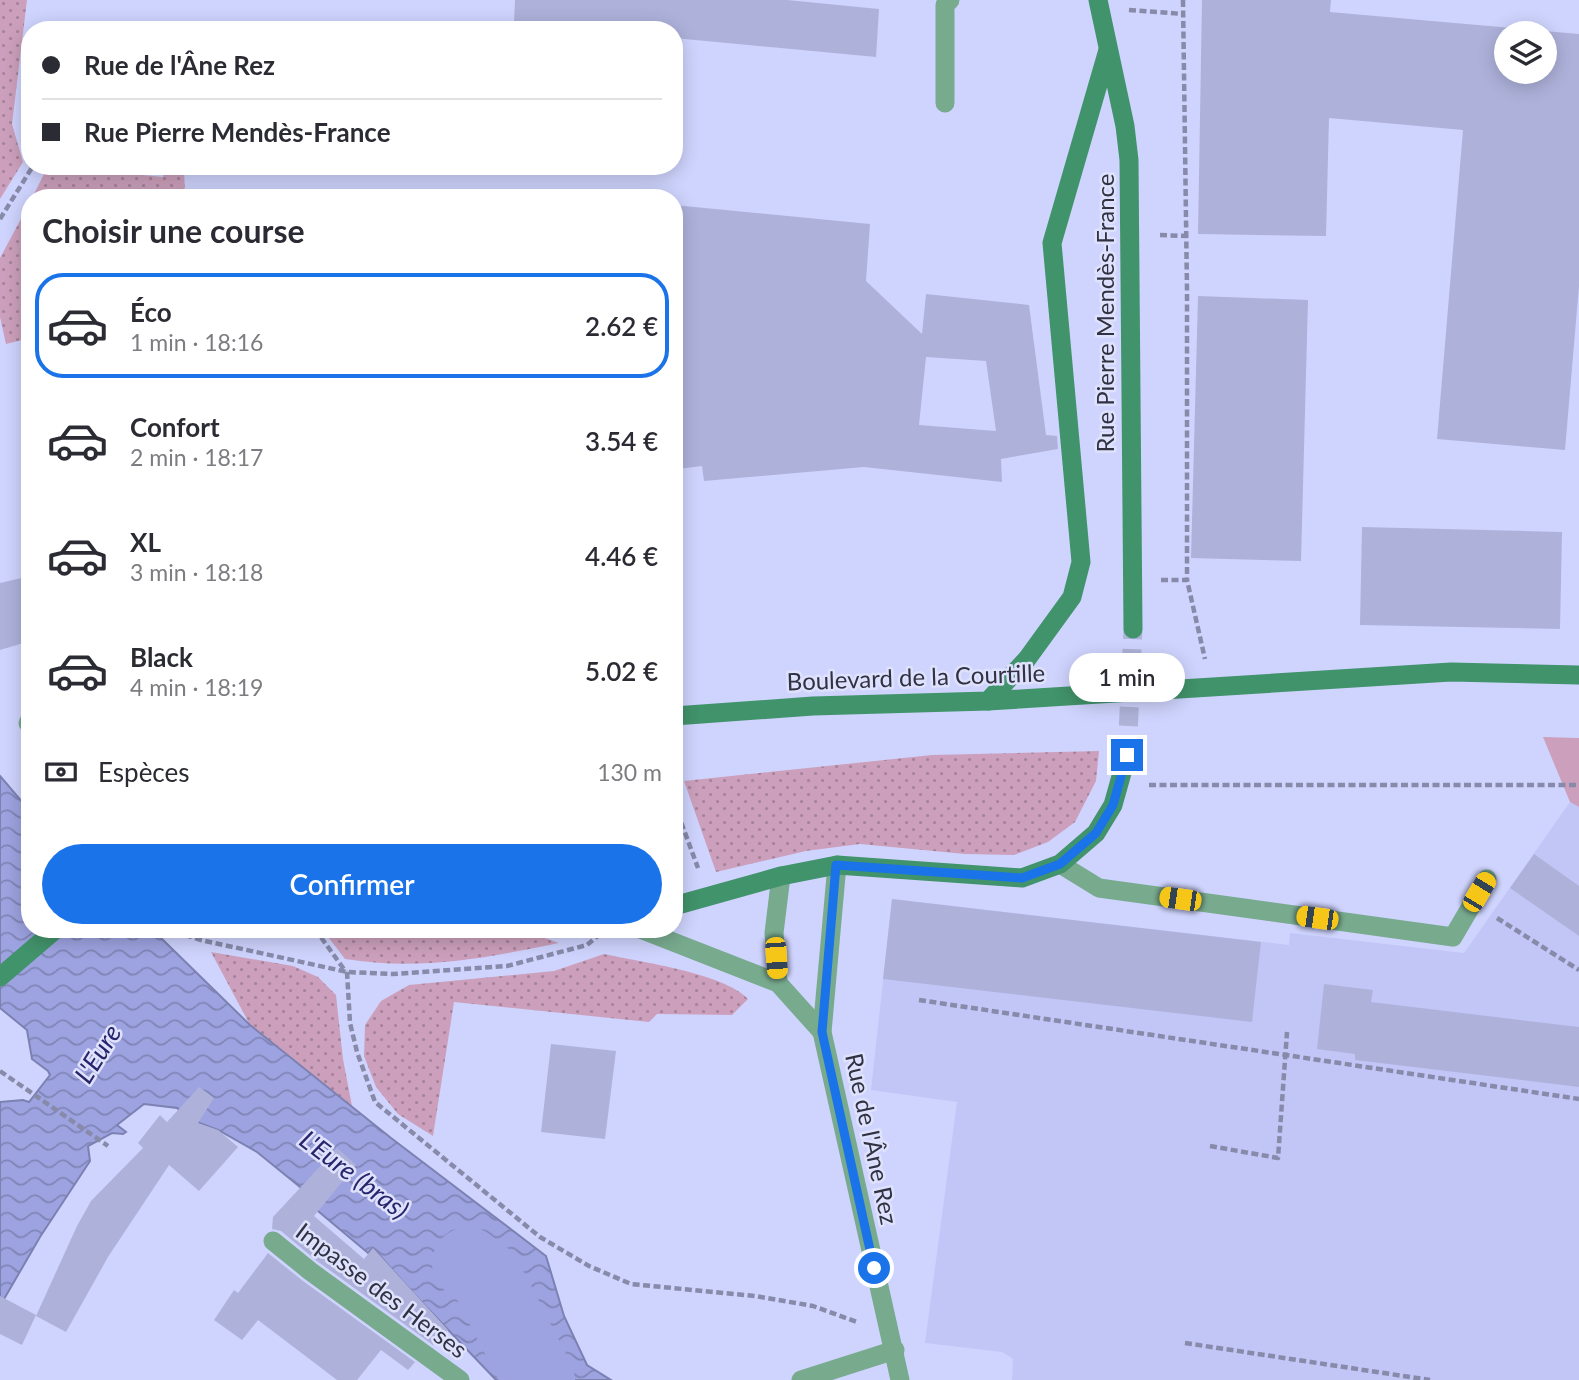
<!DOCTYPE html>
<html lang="fr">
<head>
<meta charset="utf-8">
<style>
	body { margin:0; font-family:Lato,sans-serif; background:#f2f2f3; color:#2b2b33; height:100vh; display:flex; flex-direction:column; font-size:26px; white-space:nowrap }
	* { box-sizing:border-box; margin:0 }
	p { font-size:23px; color:#7c7c81 }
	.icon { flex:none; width:38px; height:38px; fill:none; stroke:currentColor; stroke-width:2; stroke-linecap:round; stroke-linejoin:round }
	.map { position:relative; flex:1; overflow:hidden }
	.drawer { position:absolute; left:21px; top:189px; width:662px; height:749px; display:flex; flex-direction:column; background:#fff; border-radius:28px; box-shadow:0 4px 18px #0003 }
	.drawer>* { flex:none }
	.guide { position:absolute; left:21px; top:21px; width:662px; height:154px; border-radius:28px; box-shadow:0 4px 18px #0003; display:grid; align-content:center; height:154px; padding:0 21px; background:#fff }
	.tools { position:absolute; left:1494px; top:21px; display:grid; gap:14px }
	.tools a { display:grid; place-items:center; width:63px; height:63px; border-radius:50%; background:#fff; box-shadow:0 4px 18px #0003; font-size:35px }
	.end { position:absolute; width:32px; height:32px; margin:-16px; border:9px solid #1a73e8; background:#fff; box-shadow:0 0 0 4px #fff }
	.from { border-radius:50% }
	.bubble { position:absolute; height:49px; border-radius:24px; background:#fff; box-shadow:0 4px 18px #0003; font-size:23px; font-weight:600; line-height:49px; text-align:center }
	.car { position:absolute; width:21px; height:42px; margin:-21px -10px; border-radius:9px; box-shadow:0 0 5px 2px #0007; background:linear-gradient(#f5c518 24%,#345 0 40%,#f5c518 0 76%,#345 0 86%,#f5c518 0) }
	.guide b { display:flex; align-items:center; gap:24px; height:66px; font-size:26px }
	.guide b+b { border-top:2px solid #e1e1e2 }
	.guide i { width:18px; height:18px; background:#2b2b33 }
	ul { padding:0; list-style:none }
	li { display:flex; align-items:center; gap:21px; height:105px; margin:0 14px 10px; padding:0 7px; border:4px solid transparent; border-radius:28px }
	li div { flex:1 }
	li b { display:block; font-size:26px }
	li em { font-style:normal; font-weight:600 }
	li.active { border-color:#1a73e8 }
	li>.icon { width:63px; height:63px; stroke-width:1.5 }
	h2 { padding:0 21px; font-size:32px; line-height:84px }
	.pay { display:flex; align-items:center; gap:18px; height:77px; padding:0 21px; font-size:26px }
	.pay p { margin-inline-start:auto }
	.action { display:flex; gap:14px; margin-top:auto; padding:14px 21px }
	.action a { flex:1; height:80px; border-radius:42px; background:#1a73e8; color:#fff; font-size:28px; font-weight:600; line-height:80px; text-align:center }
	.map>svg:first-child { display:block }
	.built { fill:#c1c6f7 }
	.grass { fill:url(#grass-dots) }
	.green { fill:#cca0bc }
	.water { fill:url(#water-waves); stroke:#7c81b1; stroke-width:2 }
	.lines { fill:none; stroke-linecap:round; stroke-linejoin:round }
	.river { stroke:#9da3e0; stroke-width:72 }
	.building { fill:#aeb2db; fill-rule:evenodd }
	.secondary-tunnel { stroke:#afb3d8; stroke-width:19; stroke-dasharray:19 10; stroke-linecap:butt }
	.path { stroke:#878aa9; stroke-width:4.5; stroke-dasharray:7 3.5; stroke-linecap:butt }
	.service { stroke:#78aa8e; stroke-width:19 }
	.minor { stroke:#78aa8e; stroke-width:19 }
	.secondary { stroke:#41936b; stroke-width:19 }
	.route { stroke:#1a73e8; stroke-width:9 }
	.labels { text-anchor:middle; stroke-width:5; stroke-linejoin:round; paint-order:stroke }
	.street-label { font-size:24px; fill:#303142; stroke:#dfe2fc }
	.water-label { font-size:26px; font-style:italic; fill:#29256c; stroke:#dfe2fc }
</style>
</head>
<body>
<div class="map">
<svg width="1579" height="1380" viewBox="0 0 1579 1380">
	<defs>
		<pattern id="grass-dots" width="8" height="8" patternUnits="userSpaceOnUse" patternTransform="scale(1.75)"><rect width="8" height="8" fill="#cca0bc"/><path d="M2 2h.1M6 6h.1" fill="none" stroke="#a6839a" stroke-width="1.8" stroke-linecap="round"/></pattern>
		<pattern id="water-waves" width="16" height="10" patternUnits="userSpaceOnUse" patternTransform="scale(1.75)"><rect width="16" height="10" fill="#9da3e0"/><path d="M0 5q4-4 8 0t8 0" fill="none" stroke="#8085b7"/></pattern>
	</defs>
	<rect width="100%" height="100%" fill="#cfd4fe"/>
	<!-- built -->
	<path class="built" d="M 1570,802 L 1579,807 L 1579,1380 L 1012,1380 L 1013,1359 L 1002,1352 L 925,1343 L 957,1102 L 871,1090 L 892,899 L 1289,945 L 1290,933 L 1464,953 Z"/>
	<!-- grass -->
	<g class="grass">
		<path d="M 0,0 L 27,0 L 12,124 L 23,162 L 0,199 Z"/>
		<path d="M 48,166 L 163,177 L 164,166 L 184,166 L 185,198 L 32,198 Z"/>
		<path d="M 30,202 L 30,338 L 6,344 L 0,317 L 0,258 Z"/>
		<path d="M 1099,751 L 1096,781 L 1075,822 L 1048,842 L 1014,855 L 965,854 L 860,844 L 806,851 L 716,872 L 684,781 L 932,755 Z"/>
		<path d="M 322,929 L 519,929 L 559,943 C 486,958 419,971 345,959 Z"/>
		<path d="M 211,952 L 293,966 L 318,977 L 336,995 L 343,1059 L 352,1106 L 250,1025 Z"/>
		<path d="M 604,954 C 640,962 724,973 748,999 L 732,1015 L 657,1014 L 649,1022 L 454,1002 L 433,1136 L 398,1114 L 376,1087 L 364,1056 L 365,1025 L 381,1001 L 409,985 L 554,971 Z"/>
	</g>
	<!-- green -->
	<path class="green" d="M 1543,737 L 1579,738 L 1579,807 L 1570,802 Z"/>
	<!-- water -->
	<path class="water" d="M 0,776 L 30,811 L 30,929 L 155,929 L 160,937 L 250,1025 L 391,1138 L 546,1256 L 564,1316 L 587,1365 L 611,1380 L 555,1380 L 565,1374 L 564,1371 L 542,1368 L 536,1358 L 515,1340 L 512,1342 L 520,1380 L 496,1380 L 413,1293 L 373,1248 L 368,1253 L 318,1211 L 300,1187 L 257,1152 L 218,1130 L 189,1119 L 177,1108 L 144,1104 L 117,1125 L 126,1132 L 123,1134 L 112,1133 L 88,1146 L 90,1161 L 40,1237 L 0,1306 L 0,1102 L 23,1100 L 29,1102 L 50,1075 L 48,1071 L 32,1059 L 27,1030 L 0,1008 Z"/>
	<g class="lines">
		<!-- river -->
		<path class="river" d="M 468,1263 L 486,1277 L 539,1380"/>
	</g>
	<!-- building -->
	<g class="building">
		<path d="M 515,0 L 787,0 L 879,9 L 876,57 L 674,38 L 674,30 L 589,30 L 514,23 Z"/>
		<path d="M 1202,0 L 1331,0 L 1330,12 L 1579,34 L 1579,286 L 1565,450 L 1437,439 L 1463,130 L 1329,118 L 1326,236 L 1198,234 ZM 1507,33 L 1545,33 L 1545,72 L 1507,72 Z"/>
		<path d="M 674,205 L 870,224 L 866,281 L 922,334 L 926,294 L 1029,305 L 1046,435 L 1057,436 L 1058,449 L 1001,459 L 1002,482 L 864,467 L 704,481 L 702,466 L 678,469 L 674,432 ZM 926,357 L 986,361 L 996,431 L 919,425 Z"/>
		<path d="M 1198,296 L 1308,300 L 1301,561 L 1191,558 Z"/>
		<path d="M 1362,527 L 1562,532 L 1560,629 L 1360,625 Z"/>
		<path d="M 30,576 L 30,641 L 0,650 L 0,583 Z"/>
		<path d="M 1534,854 L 1579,886 L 1579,936 L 1510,888 Z"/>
		<path d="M 892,899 L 1261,942 L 1252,1022 L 883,979 Z"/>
		<path d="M 1324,984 L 1373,990 L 1371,1002 L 1579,1027 L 1579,1087 L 1355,1060 L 1355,1054 L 1317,1049 Z"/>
		<path d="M 551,1044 L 616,1051 L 605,1139 L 541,1132 Z"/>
		<path d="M 199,1087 L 214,1098 L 198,1123 L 218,1130 L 238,1147 L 199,1191 L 169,1165 L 108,1257 L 66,1332 L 36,1316 L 77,1226 L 91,1201 L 143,1148 L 138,1143 L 160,1115 L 167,1122 Z"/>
		<path d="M 337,1148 L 356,1165 L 314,1216 L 364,1259 L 373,1248 L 448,1330 L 433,1345 L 317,1261 L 281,1231 L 272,1229 L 273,1217 Z"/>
		<path d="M 268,1253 L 303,1281 L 415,1362 L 408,1370 L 381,1350 L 357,1380 L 337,1380 L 258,1320 L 242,1340 L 214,1320 L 234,1290 L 238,1293 Z"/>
		<path d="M 0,1296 L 36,1315 L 22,1345 L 0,1334 Z"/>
	</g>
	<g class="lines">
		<!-- secondary-tunnel -->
		<path class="secondary-tunnel" d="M 1127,755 L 1133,629"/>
		<!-- path -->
		<g class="path">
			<path d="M 1183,0 L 1187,291 L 1187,580"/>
			<path d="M 1129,10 L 1183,14"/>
			<path d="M 0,219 L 33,166"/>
			<path d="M 1160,235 L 1187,236"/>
			<path d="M 1161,580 L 1187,580 L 1205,659"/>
			<path d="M 1149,785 L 1579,785"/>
			<path d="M 674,803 L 698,868"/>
			<path d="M 1497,918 L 1579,970"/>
			<path d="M 165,929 L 201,940 L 347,972 L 393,974 L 507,966 L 587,945 L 606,929"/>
			<path d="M 315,929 L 346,972"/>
			<path d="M 347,972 L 350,1023 L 357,1052 L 375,1102 L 540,1237 L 589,1266 L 631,1284 L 755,1296 L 813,1306 L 857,1322"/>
			<path d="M 919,1000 L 1579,1099"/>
			<path d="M 0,1071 L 108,1146"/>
			<path d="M 1210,1146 L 1278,1158 L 1287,1032"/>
			<path d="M 1185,1343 L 1430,1380"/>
		</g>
		<!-- service -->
		<path class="service" d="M 1060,864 L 1099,888 L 1453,937 L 1487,879"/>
		<!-- minor -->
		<g class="minor">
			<path d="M 945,103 L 945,5 L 950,0"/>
			<path d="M 28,723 L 30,723"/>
			<path d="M 837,865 L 822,1032 L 900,1380"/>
			<path d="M 640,929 L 778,983 L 822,1032"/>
			<path d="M 778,983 L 774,933 L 781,876"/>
			<path d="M 273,1241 L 310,1271 L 460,1380"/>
			<path d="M 801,1380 L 895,1350"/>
		</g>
		<!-- secondary -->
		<g class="secondary">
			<path d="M 1098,0 L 1125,126 L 1129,160 L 1133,629"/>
			<path d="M 988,701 L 1027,659 L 1072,597 L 1081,562 L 1052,243 L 1108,50"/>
			<path d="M 674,716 L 813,706 L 988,701 L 1451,672 L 1579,675"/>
			<path d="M 674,906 L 781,876 L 837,865 L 1022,878 L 1060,864 L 1096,833 L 1113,805 L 1127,755"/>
			<path d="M 0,977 L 56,929"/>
		</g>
	</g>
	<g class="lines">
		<!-- route -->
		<path class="route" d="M 874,1268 L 822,1032 L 836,865 L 1022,878 L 1060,864 L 1096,833 L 1113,805 L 1127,755"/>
	</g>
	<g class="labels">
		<!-- street labels -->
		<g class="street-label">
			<text transform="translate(1106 313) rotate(-90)" y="8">Rue Pierre Mendès-France</text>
			<text transform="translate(916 678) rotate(-2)" y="8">Boulevard de la Courtille</text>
			<text transform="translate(871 1139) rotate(78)" y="8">Rue de l'Âne Rez</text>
			<text transform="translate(381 1291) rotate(37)" y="8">Impasse des Herses</text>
		</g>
		<!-- water labels -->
		<g class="water-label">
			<text transform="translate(98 1054) rotate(-58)" y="9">L'Eure</text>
			<text transform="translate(354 1175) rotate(37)" y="9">L'Eure (bras)</text>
		</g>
	</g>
</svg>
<div class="tools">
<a><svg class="icon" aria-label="layers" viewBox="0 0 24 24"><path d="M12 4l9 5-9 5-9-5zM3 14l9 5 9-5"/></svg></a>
</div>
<i class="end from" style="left:874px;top:1268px"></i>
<i class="end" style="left:1127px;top:755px"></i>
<div class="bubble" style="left:1069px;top:653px;width:116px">1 min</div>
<i class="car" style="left:1479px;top:892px;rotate:31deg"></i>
<i class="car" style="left:1180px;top:899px;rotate:278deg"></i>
<i class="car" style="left:1317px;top:918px;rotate:278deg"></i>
<i class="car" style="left:776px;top:958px;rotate:176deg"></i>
<div class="guide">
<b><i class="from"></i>Rue de l'Âne Rez</b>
<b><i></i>Rue Pierre Mendès-France</b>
</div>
<section class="drawer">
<h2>Choisir une course</h2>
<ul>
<li class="active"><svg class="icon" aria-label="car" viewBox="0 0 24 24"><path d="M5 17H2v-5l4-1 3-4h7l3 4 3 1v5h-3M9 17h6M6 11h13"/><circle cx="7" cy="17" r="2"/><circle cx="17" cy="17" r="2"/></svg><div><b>Éco</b><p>1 min · 18:16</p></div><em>2.62 €</em></li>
<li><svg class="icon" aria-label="car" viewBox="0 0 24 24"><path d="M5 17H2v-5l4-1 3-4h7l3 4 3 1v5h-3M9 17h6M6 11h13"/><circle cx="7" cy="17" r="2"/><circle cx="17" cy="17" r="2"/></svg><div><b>Confort</b><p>2 min · 18:17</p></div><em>3.54 €</em></li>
<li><svg class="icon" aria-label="car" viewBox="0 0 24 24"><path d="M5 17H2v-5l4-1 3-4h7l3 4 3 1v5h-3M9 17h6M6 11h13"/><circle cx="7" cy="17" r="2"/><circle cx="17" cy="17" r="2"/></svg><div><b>XL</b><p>3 min · 18:18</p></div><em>4.46 €</em></li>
<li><svg class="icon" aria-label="car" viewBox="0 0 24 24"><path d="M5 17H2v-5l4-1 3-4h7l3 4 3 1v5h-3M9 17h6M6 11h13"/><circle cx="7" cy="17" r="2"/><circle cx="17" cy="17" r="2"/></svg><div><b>Black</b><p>4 min · 18:19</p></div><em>5.02 €</em></li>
</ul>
<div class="pay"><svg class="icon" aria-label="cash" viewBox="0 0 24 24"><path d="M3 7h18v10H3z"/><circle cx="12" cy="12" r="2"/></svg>Espèces<p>130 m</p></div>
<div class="action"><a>Confirmer</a></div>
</section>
</div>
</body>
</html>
